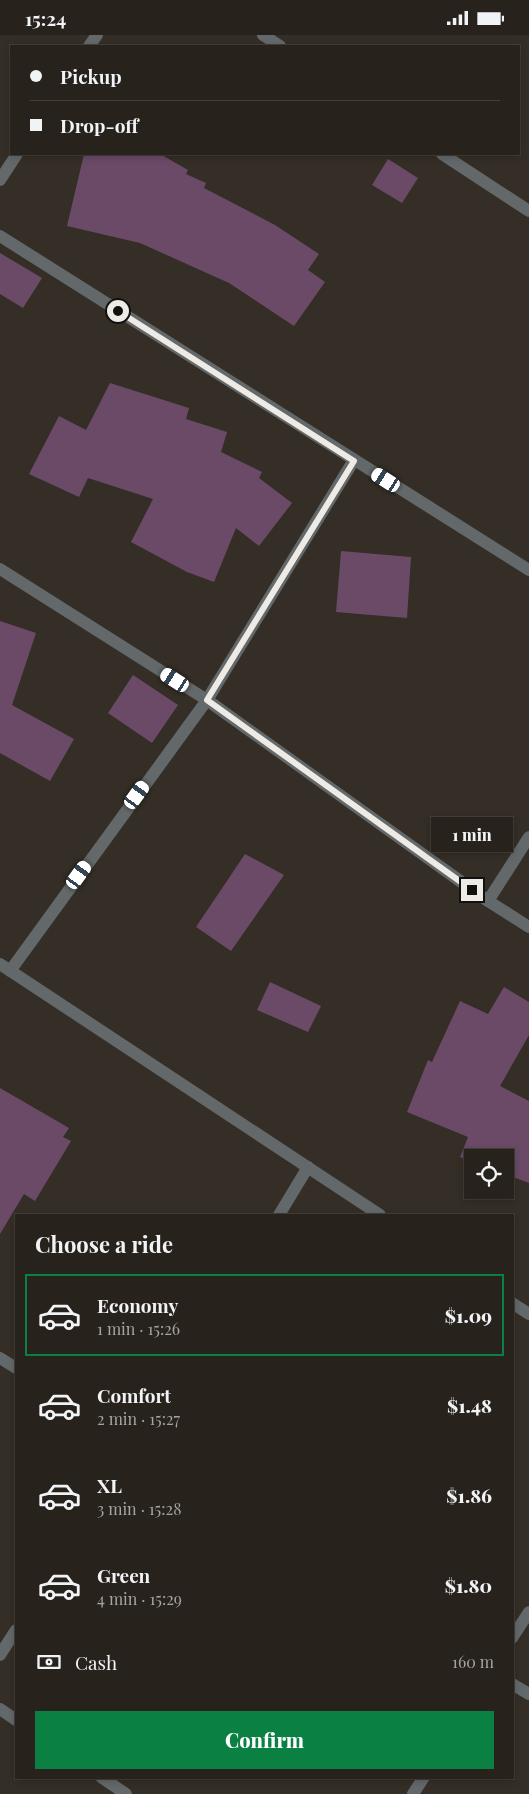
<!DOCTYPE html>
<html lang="en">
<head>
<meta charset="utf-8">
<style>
	body { margin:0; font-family:"Playfair Display",serif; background:#2f2a25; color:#f1f3f6; height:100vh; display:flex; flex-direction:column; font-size:19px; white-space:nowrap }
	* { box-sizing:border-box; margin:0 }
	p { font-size:16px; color:#a4a4a3 }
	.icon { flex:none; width:28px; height:28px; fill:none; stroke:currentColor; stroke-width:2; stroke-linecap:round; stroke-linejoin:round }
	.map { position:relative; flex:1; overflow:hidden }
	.side { position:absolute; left:15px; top:1179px; width:499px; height:565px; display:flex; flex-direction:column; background:#27221c; border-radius:0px; box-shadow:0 2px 8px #0003,0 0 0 1px #433f3b }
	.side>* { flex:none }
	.guide { position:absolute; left:10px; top:10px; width:510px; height:110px; border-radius:0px; box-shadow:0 2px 8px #0003,0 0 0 1px #433f3b; display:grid; align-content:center; height:110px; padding:0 20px; background:#27221c }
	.fabs { position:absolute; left:464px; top:1114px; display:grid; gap:10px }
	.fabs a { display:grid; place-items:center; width:50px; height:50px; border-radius:0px; background:#27221c; box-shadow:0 2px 8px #0003,0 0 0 1px #433f3b; font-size:25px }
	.end { position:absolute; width:22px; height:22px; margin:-11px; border:6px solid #eeeae5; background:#111; box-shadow:0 0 0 2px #111 }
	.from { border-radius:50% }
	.bubble { position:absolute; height:35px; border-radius:0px; background:#27221c; box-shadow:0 2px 8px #0003,0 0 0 1px #433f3b; font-size:16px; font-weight:800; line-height:35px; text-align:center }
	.car { position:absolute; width:15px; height:30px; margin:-15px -8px; border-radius:6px; box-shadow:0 0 4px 1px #0007; background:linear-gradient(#fff 24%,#345 0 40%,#fff 0 76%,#345 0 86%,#fff 0) }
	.guide b { display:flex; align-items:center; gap:18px; height:48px; font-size:19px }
	.guide b+b { border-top:1px solid #433f3b }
	.guide i { width:12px; height:12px; background:#f1f3f6 }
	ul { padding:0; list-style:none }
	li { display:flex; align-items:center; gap:15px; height:82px; margin:0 10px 8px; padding:0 10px; border:2px solid transparent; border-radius:0px }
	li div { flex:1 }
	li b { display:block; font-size:19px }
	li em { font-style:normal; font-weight:800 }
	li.selected { border-color:#0b8043 }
	li>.icon { width:45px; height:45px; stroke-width:1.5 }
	h2 { padding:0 20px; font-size:22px; line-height:60px }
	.pay { display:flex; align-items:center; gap:12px; height:55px; padding:0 20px; font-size:19px }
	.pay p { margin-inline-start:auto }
	.cta { display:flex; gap:10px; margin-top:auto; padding:10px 20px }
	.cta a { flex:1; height:58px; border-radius:0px; background:#0b8043; color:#fff; font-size:20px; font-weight:800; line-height:58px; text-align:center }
	.status { display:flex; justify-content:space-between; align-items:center; height:35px; padding:0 25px; background:#27221c; direction:ltr }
	.status svg { height:14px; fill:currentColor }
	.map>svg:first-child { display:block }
	.building { fill:#6a4a67 }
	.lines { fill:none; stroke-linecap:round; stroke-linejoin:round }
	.minor { stroke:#63686a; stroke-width:12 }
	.route { stroke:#eeeae5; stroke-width:6 }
</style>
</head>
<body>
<div class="status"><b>15:24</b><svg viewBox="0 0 49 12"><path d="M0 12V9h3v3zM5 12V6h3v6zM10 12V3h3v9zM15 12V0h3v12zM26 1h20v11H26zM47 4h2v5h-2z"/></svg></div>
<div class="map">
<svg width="529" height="1759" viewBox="0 0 529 1759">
	<rect width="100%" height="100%" fill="#342e26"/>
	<!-- building -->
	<g class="building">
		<path d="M 84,119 L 160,119 L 188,135 L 186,139 L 206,148 L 204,153 L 275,190 L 319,219 L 308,235 L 325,247 L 294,291 L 229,248 L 140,208 L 67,191 Z"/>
		<path d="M 388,124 L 418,143 L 402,168 L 372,150 Z"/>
		<path d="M 0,218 L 42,243 L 23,273 L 0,259 Z"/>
		<path d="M 110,348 L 189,373 L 186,384 L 227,397 L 221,417 L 262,437 L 259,443 L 292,468 L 259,511 L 236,493 L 214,547 L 187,537 L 131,507 L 153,464 L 88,443 L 79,462 L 29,439 L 59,381 L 86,395 Z"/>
		<path d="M 341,516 L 411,522 L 407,583 L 336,577 Z"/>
		<path d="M 0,586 L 36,598 L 12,670 L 74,704 L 50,746 L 0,718 Z"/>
		<path d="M 133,640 L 178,670 L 152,708 L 108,678 Z"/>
		<path d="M 245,819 L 284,840 L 231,916 L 196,892 Z"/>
		<path d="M 270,947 L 321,971 L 308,997 L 257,975 Z"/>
		<path d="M 504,952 L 529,967 L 529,1000 L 500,1051 L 529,1066 L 529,1148 L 505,1139 L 505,1122 L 472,1122 L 472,1127 L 460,1122 L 468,1102 L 407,1077 L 428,1025 L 432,1027 L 460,966 L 488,979 Z"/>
		<path d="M 0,1053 L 69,1093 L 63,1102 L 71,1106 L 35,1166 L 24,1159 L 0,1199 Z"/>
	</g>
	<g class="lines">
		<!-- minor -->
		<g class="minor">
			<path d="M 263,0 L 280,11"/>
			<path d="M 89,11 L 97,0"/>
			<path d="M 442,119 L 529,176"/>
			<path d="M 0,145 L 17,119"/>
			<path d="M 0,201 L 529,535"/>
			<path d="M 0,534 L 207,665 L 488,866 L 529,892"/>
			<path d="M 488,866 L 529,802"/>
			<path d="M 0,929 L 380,1180"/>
			<path d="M 10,936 L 207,665 L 354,425"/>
			<path d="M 279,1180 L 308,1132"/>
			<path d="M 512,1268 L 529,1279"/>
			<path d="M 0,1323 L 16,1333"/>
			<path d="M 512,1603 L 529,1577"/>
			<path d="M 0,1620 L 16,1595"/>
			<path d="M 512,1649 L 529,1659"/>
			<path d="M 0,1674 L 16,1685"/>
			<path d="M 101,1742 L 126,1759"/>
			<path d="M 413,1759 L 424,1742"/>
		</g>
	</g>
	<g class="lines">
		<!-- route -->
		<path class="route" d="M 118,276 L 354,426 L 207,665 L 472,855"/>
	</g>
</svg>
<div class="fabs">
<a><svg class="icon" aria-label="locate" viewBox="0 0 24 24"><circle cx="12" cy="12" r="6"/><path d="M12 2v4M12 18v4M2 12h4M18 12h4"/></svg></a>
</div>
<i class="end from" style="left:118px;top:276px"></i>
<i class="end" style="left:472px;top:855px"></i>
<div class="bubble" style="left:431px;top:782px;width:82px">1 min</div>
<i class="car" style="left:386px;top:445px;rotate:302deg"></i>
<i class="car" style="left:175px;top:645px;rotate:302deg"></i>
<i class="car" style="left:137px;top:760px;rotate:36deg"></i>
<i class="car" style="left:79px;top:840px;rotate:36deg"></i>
<div class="guide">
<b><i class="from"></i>Pickup</b>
<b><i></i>Drop-off</b>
</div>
<section class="side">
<h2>Choose a ride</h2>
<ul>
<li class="selected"><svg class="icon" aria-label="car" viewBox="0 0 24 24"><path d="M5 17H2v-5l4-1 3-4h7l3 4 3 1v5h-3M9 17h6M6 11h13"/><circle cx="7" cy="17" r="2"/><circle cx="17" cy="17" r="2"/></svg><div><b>Economy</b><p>1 min · 15:26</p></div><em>$1.09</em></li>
<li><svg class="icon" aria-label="car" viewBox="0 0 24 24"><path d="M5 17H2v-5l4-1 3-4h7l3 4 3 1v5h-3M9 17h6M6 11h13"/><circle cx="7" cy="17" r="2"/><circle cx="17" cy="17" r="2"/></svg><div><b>Comfort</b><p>2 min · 15:27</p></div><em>$1.48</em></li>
<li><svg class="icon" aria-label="car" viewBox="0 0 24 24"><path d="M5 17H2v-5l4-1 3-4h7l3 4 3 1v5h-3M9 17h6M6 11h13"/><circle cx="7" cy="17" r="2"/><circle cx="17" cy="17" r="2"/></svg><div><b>XL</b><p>3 min · 15:28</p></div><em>$1.86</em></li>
<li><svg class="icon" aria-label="car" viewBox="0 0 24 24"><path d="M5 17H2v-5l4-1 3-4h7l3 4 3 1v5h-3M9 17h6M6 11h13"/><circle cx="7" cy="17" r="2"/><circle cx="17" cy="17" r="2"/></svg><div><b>Green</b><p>4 min · 15:29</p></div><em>$1.80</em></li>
</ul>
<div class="pay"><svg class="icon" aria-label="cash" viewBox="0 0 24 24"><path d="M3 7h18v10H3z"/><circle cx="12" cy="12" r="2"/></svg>Cash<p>160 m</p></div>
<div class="cta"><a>Confirm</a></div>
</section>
</div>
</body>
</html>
